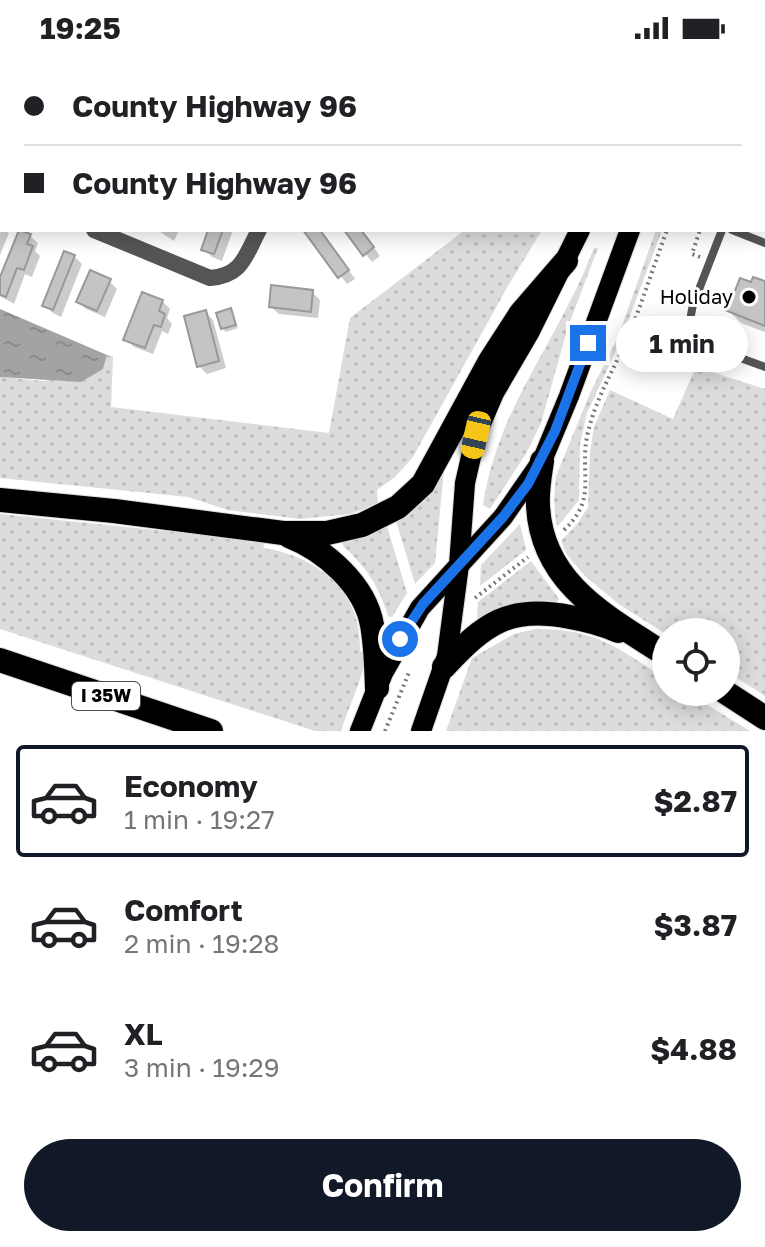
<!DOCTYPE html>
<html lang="en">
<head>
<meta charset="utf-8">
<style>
	body { margin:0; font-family:"Golos Text",sans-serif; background:#f6f6f6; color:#202124; height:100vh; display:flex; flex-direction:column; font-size:30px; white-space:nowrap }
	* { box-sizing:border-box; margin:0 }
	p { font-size:26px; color:#757577 }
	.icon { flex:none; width:44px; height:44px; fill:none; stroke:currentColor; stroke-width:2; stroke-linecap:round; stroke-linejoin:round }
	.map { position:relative; height:675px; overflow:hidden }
	.sheet { display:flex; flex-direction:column; background:#fff; flex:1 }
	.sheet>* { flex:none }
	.hud { position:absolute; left:0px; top:0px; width:766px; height:176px; box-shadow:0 4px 20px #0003; display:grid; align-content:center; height:176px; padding:0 24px; background:#fff }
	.fabs { position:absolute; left:652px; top:562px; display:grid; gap:16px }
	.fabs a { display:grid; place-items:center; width:88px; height:88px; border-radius:50%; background:#fff; box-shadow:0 4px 20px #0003; font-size:40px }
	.end { position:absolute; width:36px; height:36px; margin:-18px; border:10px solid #1a73e8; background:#fff; box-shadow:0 0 0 4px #fff }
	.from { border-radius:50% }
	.bubble { position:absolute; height:56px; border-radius:28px; background:#fff; box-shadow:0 4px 20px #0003; font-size:26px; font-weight:700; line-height:56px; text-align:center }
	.car { position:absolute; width:24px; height:48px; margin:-24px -12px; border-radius:10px; box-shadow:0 0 6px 2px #0007; background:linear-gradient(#f5c518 24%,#345 0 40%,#f5c518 0 76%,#345 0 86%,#f5c518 0) }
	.hud b { display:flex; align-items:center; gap:28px; height:76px; font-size:30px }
	.hud b+b { border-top:2px solid #e0e0e0 }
	.hud i { width:20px; height:20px; background:#202124 }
	ul { padding:14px 0 0; list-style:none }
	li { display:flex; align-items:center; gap:24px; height:112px; margin:0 16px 12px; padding:0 8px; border:4px solid transparent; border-radius:8px }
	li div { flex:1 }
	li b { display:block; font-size:30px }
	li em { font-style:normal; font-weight:700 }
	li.current { border-color:#111827 }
	li>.icon { width:72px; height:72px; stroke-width:1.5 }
	.action { display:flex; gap:16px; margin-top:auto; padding:16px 24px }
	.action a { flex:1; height:92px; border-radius:48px; background:#111827; color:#fff; font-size:32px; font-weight:700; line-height:92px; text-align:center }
	.status { display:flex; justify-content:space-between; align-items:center; height:56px; padding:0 40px; background:#fff; direction:ltr }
	.status svg { height:22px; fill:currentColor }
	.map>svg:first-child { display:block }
	.grass { fill:url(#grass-dots) }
	.water { fill:url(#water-ripples) }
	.shadow { fill:#0003 }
	.building { fill:#c4c4c4; stroke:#999; stroke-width:2 }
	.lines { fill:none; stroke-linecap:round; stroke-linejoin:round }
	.primary-casing { stroke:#dbdbdb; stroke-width:22 }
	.motorway-casing { stroke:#dbdbdb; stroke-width:26 }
	.path { stroke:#777; stroke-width:4; stroke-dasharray:2 4; stroke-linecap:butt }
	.service { stroke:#555; stroke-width:8 }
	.minor { stroke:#555; stroke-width:16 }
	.primary { stroke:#000; stroke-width:20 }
	.motorway { stroke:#000; stroke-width:24 }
	.route { stroke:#1a73e8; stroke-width:10 }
	.poi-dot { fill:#000; stroke:#fff; stroke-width:3 }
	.labels { text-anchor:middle; stroke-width:6; stroke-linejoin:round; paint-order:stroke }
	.shield { fill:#fff; stroke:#4c4c4c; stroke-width:2 }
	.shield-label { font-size:18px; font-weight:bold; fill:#000 }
	.poi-label { font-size:20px; fill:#000; stroke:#fff; text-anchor:end }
</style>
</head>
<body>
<div class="status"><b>19:25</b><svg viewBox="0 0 49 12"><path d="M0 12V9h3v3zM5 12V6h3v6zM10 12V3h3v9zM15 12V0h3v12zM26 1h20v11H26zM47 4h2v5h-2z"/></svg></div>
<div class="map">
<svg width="765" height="675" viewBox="0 0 765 675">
	<defs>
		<pattern id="grass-dots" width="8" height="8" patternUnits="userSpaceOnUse" patternTransform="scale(2)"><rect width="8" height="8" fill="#dcdcdc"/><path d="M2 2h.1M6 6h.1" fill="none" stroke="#bbb" stroke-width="1.8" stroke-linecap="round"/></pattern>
		<pattern id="water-ripples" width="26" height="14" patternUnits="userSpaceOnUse" patternTransform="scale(2)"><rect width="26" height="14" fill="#a3a3a3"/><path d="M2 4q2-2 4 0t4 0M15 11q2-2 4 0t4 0" fill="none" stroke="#8b8b8b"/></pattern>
	</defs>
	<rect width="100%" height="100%" fill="#fff"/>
	<!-- grass -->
	<g class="grass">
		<path d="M 465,174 L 542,174 L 508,230 L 413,401 L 395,421 L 377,434 L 378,448 L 350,458 L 300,463 L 228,454 L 188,441 L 0,422 L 0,321 L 44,325 L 103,313 L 107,299 L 113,300 L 111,351 L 329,377 L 350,262 Z"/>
		<path d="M 656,174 L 662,174 L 621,284 L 587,357 L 580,388 L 579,444 L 558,470 L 556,469 L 554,443 L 556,420 L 591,335 L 618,281 Z"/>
		<path d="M 594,192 L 598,192 L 568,271 L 541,367 L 527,396 L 490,453 L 483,449 C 496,366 535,316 571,243 C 580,227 587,209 594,192 Z"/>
		<path d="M 696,311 L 765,333 L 765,640 L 726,615 L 726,576 L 666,578 L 620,549 L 585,520 L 567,499 L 561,485 L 578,467 L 588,451 L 590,396 L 594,371 L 610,334 L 673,363 Z"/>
		<path d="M 441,413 L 444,414 L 435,507 L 415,528 L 396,465 Z"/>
		<path d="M 0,458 L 263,485 L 264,492 C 318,501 362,535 360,595 L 367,596 C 362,626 350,647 341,675 L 315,675 L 0,573 Z"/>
		<path d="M 520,468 L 526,494 L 480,530 L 481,509 Z"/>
		<path d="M 387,470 L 407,537 L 392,561 L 388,560 C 379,530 366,511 343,490 L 342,486 Z"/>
		<path d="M 531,505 L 559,543 L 556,548 L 477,564 L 478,546 Z"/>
		<path d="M 535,573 C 597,573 616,591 666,623 L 666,636 L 686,636 L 750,675 L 446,675 L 472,602 L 514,578 Z"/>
	</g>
	<!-- water -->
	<path class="water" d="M 0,253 L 107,299 L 103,313 L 81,326 L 0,321 Z"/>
	<!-- shadow -->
	<g class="shadow">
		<path d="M 25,0 L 50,0 L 24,2 Z"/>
		<path d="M 58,0 L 82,0 L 57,2 Z"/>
		<path d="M 372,0 L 396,0 L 371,2 Z"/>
		<path d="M 0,44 L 2,45 L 0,84 Z"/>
		<path d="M 0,168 L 2,174 L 9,177 L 0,199 Z"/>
		<path d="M 157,174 L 179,174 L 174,185 Z"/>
		<path d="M 211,174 L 233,174 L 222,205 L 212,201 L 204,193 Z"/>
		<path d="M 306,174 L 320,174 L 355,223 L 347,228 Z"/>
		<path d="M 346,174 L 361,174 L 380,200 L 372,206 Z"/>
		<path d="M 30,180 L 38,187 L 35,195 L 40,200 L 32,221 L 25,218 L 14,248 L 0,240 L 0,226 Z"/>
		<path d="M 74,200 L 82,208 L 61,261 L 53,257 L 45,250 Z"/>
		<path d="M 109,225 L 117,233 L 105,261 L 86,253 L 78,246 Z"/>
		<path d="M 765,227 L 765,276 L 741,267 L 729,255 L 752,229 Z"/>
		<path d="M 312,236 L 320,244 L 318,262 L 279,258 L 271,251 Z"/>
		<path d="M 162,245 L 170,253 L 167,262 L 172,268 L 168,278 L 162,275 L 153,298 L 134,291 L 126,283 Z"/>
		<path d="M 230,255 L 238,272 L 226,276 L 222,272 Z"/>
		<path d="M 205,256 L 213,264 L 226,312 L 207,318 L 199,310 Z"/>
	</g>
	<!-- building -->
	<g class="building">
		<path d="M 497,0 L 546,0 L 548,1 L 496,2 Z"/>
		<path d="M 19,174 L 31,178 L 27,188 L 33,190 L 24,214 L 17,212 L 6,241 L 0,239 L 0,221 Z"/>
		<path d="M 208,174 L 223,174 L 214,198 L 201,194 Z"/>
		<path d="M 303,174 L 320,174 L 349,214 L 338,222 Z"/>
		<path d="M 344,174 L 361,174 L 374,191 L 363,200 Z"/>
		<path d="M 64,195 L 75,199 L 53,254 L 42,250 Z"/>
		<path d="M 90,214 L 111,223 L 97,255 L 76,246 Z"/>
		<path d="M 753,221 L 765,225 L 765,270 L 727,255 L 740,222 L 751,226 Z"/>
		<path d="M 271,229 L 313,234 L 311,256 L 269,251 Z"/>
		<path d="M 142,236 L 163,244 L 159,255 L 165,258 L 161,271 L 154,269 L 145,292 L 123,284 Z"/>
		<path d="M 231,252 L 236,269 L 221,273 L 216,257 Z"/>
		<path d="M 206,254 L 219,305 L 197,311 L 184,260 Z"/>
	</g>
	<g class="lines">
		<!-- primary casing -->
		<g class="primary-casing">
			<g id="primary">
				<path d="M 650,2 L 651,0"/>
				<path d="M 693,2 L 693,0"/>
				<path d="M 360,675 L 383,617 L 420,552 L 503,461 L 542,405 L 569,340 L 630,174"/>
				<path d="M 421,675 L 447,600 L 459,509 L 465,427 L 476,379 L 494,337 L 529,277 L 580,174"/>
			</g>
		</g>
		<!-- motorway casing -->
		<g class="motorway-casing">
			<g id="motorway">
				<path d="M 542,405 C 540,419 537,434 538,449 C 541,527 607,561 666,599"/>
				<path d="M 0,444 L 114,455 L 283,477 L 327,477 L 362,469 L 398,451 L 423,428 L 490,305 L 521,257 L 566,205"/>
				<path d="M 289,480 C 325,494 365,529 372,569 C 376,590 376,611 377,632"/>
				<path d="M 0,604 L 211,675"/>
				<path d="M 444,611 C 485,567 509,549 570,561 C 587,564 603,568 618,575"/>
				<path d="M 725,636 L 765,662"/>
			</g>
		</g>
		<!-- path -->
		<g class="path">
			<path d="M 700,201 L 692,198 L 700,174"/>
			<path d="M 564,474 C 599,441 578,418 588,376 C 596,342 615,311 629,279 C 643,244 654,209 667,174"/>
			<path d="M 475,542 L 528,501"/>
			<path d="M 385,675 L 410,614"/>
		</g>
		<!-- service -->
		<g class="service">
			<path d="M 764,122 L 765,122"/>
			<path d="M 722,174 L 693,249 C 691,258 689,265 692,274 C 698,290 748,304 765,311"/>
			<path d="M 732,174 L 765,187"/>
		</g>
		<!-- minor -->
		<g class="minor">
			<path d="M 202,0 L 207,2"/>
			<path d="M 737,0 L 742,2"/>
			<path d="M 459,2 L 460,0"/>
			<path d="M 764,12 L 765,13"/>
			<path d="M 764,49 L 765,49"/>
			<path d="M 0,134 L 2,135"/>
			<path d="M 94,174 L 210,222 C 243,219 245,200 259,174"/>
		</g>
		<!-- primary -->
		<use href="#primary" class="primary"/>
		<!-- motorway -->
		<use href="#motorway" class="motorway"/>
	</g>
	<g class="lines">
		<!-- route -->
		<path class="route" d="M 400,583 L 423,548 L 503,461 L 528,428 L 555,375 L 588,287"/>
	</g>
	<!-- markers -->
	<circle class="poi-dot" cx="749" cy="241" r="8"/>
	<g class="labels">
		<!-- shield labels -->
		<rect class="shield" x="72" y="626" width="68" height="28" rx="6"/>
		<g class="shield-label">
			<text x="106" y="646">I 35W</text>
		</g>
		<!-- poi labels -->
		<g class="poi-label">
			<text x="733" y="248">Holiday</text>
		</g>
	</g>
</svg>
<div class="fabs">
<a><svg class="icon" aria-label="locate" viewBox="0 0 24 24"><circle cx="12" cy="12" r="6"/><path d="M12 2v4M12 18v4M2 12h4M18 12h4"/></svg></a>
</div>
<i class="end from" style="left:400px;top:583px"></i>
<i class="end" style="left:588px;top:287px"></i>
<div class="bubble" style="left:616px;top:260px;width:132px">1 min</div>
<i class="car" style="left:476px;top:379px;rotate:193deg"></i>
<div class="hud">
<b><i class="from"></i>County Highway 96</b>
<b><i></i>County Highway 96</b>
</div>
</div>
<section class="sheet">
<ul>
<li class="current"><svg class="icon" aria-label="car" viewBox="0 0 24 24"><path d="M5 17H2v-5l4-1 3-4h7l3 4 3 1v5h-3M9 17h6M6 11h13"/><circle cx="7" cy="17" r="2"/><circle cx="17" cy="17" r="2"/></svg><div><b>Economy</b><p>1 min · 19:27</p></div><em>$2.87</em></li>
<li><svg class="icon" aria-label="car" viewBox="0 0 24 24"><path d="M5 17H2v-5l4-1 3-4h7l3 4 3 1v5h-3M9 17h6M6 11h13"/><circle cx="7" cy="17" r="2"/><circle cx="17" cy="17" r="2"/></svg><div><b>Comfort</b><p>2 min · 19:28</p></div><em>$3.87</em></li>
<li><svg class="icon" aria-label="car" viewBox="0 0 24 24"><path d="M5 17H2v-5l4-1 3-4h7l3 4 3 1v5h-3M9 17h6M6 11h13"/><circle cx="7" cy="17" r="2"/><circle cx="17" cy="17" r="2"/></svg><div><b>XL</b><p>3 min · 19:29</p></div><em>$4.88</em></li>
</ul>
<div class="action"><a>Confirm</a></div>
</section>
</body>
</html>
